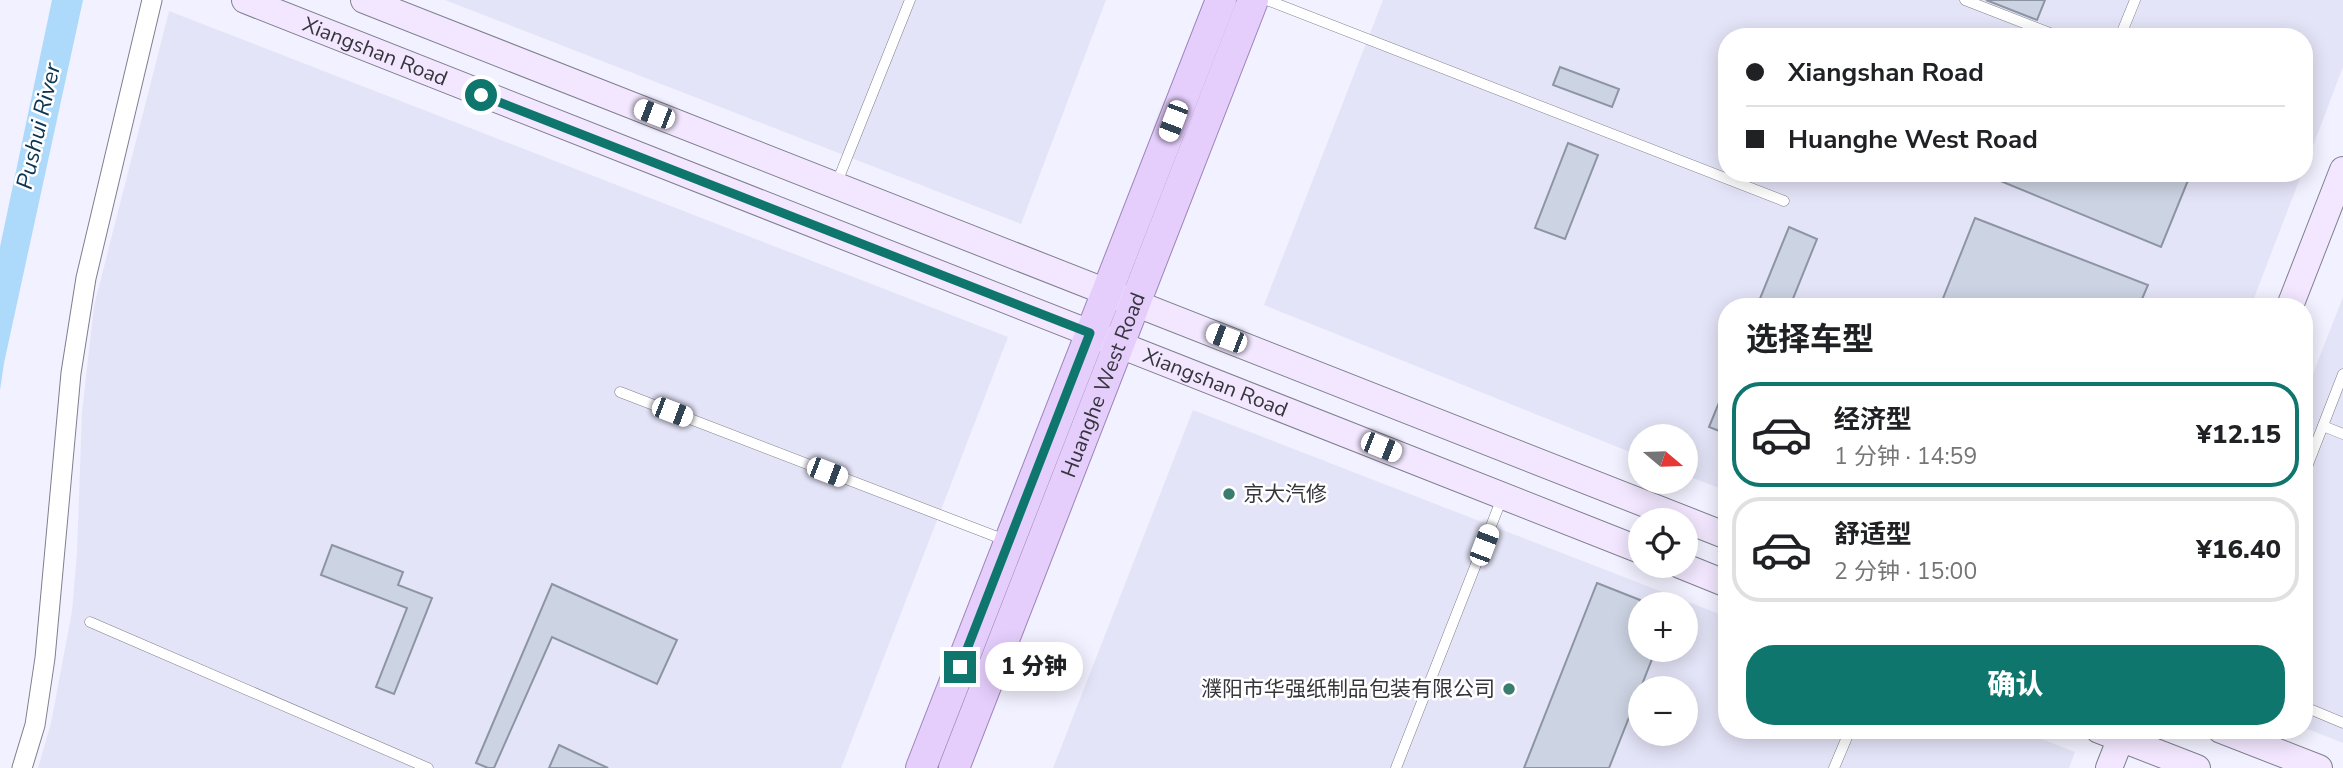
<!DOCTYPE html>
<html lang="zh">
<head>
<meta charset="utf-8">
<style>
	body { margin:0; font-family:"Nunito Sans","Noto Sans SC",sans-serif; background:#f6f6f6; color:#202124; height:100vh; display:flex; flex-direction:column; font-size:26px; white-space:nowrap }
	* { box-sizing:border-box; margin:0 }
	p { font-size:23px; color:#757577 }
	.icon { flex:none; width:38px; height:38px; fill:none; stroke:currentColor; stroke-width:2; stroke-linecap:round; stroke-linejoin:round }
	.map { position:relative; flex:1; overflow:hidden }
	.drawer { position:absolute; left:1718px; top:298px; width:595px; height:441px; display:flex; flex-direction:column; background:#fff; border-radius:28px; box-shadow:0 4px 18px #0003 }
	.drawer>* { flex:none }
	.hud { position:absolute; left:1718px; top:28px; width:595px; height:154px; border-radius:28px; box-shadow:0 4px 18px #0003; display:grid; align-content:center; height:154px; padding:0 28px; background:#fff }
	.needle { width:46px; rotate:109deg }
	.controls { position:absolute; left:1628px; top:424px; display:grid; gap:14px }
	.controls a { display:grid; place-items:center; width:70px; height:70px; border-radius:50%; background:#fff; box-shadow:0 4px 18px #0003; font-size:35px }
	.end { position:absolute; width:32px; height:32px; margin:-16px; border:9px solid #0f766e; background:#fff; box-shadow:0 0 0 4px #fff }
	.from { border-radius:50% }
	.bubble { position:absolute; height:49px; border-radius:24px; background:#fff; box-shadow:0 4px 18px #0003; font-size:23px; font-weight:800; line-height:49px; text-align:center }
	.car { position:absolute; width:21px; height:42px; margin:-21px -10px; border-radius:9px; box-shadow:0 0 5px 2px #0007; background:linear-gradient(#fff 24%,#345 0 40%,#fff 0 76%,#345 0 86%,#fff 0) }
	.hud b { display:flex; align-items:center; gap:24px; height:66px; font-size:26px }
	.hud b+b { border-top:2px solid #e0e0e0 }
	.hud i { width:18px; height:18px; background:#202124 }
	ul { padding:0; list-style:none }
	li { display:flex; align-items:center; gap:21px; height:105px; margin:0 14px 10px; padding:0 14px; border:4px solid #e0e0e0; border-radius:28px }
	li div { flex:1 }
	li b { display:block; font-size:26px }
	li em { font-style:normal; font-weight:800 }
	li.active { border-color:#0f766e }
	li>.icon { width:63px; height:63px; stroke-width:1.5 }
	h2 { padding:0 28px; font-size:32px; line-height:84px }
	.primary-button { display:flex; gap:14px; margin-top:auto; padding:14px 28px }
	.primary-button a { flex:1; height:80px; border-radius:28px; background:#0f766e; color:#fff; font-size:28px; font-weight:800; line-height:80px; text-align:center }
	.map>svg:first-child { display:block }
	.built { fill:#e4e4f8; fill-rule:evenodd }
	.water { fill:#add9fb }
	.building { fill:#ccd3e2; stroke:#8d94a2; stroke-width:2 }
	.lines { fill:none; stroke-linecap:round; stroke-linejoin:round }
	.lane-casing { stroke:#7f7f8e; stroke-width:11 }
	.street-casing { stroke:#7f7f8e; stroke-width:21 }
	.secondary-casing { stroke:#7f7f8e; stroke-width:28 }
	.primary-casing { stroke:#9c84b7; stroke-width:32 }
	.lane { stroke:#fff; stroke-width:10 }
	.street { stroke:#fff; stroke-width:19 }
	.secondary { stroke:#f2e7fe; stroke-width:26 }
	.primary { stroke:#e5cefc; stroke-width:30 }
	.route { stroke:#0f766e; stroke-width:9 }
	.poi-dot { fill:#3a7c6e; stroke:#fff; stroke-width:2.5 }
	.labels { text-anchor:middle; stroke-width:5; stroke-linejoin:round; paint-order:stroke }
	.street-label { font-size:21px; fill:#35353b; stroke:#fff }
	.poi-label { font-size:21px; fill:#35353b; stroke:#fff; text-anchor:start }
	.water-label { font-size:23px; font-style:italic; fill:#0b3652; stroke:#fff }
</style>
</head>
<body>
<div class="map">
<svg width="2343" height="768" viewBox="0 0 2343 768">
	<rect width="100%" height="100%" fill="#f1f1ff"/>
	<!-- built -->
	<g class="built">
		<path d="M 445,0 L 1106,0 L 1021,224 Z"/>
		<path d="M 1383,0 L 2343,0 L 2343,67 L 2305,167 L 2305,37 L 1727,37 L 1727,173 L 2302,173 L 2251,306 L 1727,306 L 1727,491 L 1685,475 L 1685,436 L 1640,436 L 1640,456 L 1264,305 Z"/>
		<path d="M 169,11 L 1008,337 L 841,768 L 38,768 L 51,723 L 72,611 L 77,553 L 82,412 L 94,306 Z"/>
		<path d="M 2343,297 L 2343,743 L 2305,728 L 2305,394 Z"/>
		<path d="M 1193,410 L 1727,617 L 1727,730 L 2019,730 L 2075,752 L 2069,768 L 1053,768 ZM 1640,604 L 1685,604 L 1685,649 L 1640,649 ZM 1640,688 L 1685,688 L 1685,733 L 1640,733 Z"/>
	</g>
	<!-- water -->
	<path class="water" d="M 52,0 L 83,0 L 4,363 L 0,390 L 0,247 Z"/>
	<!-- building -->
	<g class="building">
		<path d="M 1986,0 L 2045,0 L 2037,20 Z"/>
		<path d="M 1560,67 L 1619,89 L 1612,107 L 1553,85 Z"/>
		<path d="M 1568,143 L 1598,155 L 1565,239 L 1535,228 Z"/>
		<path d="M 1981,173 L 2191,173 L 2161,247 Z"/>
		<path d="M 1975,218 L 2148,285 L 2139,306 L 1940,306 Z"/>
		<path d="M 1789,227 L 1817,239 L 1790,306 L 1757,306 Z"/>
		<path d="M 1727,383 L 1727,434 L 1709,427 Z"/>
		<path d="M 332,545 L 403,572 L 398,585 L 432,598 L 394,694 L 376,687 L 407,608 L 321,575 Z"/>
		<path d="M 1597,583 L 1640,600 L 1640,649 L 1656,649 L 1609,768 L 1524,768 Z"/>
		<path d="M 552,584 L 677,640 L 657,684 L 552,637 L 494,768 L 488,768 L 476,763 Z"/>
		<path d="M 559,745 L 608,768 L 549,768 Z"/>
	</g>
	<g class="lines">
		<!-- lane casing -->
		<g class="lane-casing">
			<g id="lane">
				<path d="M 1267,0 L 1784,201"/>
				<path d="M 1965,0 L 2060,37"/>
				<path d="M 2120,37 L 2135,0"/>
				<path d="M 836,185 L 910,0"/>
				<path d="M 620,392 L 1005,540"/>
				<path d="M 2323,426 L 2343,434"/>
				<path d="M 2305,472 L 2343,374"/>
				<path d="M 90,622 L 428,768"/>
				<path d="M 2305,707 L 2343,723"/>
				<path d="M 1396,768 L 1502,498"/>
				<path d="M 1834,768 L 1850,730"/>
			</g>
		</g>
		<!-- street casing -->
		<g class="street-casing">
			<path id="street" d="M 22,768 L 35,725 L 45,658 L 71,373 L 86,278 L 152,0"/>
		</g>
		<!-- secondary casing -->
		<g class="secondary-casing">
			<g id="secondary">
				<path id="s1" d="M 245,0 L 1640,550"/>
				<path d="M 364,0 L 1727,536"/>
				<path d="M 2290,306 L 2343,170"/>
				<path d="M 1680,565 L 1727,584"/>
				<path d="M 2099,730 L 2197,768"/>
				<path d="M 2221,730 L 2319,768"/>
				<path d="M 2109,768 L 2124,730"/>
			</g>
		</g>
		<!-- primary casing -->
		<g class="primary-casing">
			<g id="primary">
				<path d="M 921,768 L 1221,0"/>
				<path id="s2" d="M 954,768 L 1253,0"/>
			</g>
		</g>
		<!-- lane -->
		<use href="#lane" class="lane"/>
		<!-- street -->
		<use href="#street" class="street"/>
		<!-- secondary -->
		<use href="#secondary" class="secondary"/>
		<!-- primary -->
		<use href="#primary" class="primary"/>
	</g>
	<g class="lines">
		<!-- route -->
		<path class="route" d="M 481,95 L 1090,333 L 960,667"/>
	</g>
	<!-- markers -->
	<g class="poi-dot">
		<circle cx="1229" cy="494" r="7"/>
		<circle cx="1509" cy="689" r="7"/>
	</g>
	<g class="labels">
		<!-- street labels -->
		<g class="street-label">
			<text dy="7" stroke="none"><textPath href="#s1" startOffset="140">Xiangshan Road</textPath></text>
			<text dy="7" stroke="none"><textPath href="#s1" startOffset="1043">Xiangshan Road</textPath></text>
			<text dy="7" stroke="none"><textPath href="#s2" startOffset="411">Huanghe West Road</textPath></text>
		</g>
		<!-- poi labels -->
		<g class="poi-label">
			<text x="1243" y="501">京大汽修</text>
			<text x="1495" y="696" text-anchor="end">濮阳市华强纸制品包装有限公司</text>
		</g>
		<!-- water labels -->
		<g class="water-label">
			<text transform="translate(38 126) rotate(-77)" y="8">Pushui River</text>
		</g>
	</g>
</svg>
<div class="controls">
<a><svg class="needle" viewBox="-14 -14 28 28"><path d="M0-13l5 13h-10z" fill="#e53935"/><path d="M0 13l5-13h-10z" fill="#757577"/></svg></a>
<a><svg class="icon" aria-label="locate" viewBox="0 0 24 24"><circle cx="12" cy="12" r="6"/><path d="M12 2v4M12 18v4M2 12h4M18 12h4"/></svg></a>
<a>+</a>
<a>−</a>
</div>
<i class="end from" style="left:481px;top:95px"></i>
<i class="end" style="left:960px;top:667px"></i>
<div class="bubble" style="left:985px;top:642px;width:98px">1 分钟</div>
<i class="car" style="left:654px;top:114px;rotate:291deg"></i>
<i class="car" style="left:1173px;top:121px;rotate:201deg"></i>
<i class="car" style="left:1226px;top:338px;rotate:291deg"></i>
<i class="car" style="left:672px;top:412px;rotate:111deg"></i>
<i class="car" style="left:1381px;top:447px;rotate:112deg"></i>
<i class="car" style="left:827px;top:472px;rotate:111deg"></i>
<i class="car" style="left:1484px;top:545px;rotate:21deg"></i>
<div class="hud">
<b><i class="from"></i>Xiangshan Road</b>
<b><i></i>Huanghe West Road</b>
</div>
<section class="drawer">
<h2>选择车型</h2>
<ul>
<li class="active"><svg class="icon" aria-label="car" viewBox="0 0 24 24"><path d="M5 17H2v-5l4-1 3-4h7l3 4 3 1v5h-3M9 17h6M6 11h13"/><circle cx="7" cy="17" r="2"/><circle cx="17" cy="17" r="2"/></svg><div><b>经济型</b><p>1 分钟 · 14:59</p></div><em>¥12.15</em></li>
<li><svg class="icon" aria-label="car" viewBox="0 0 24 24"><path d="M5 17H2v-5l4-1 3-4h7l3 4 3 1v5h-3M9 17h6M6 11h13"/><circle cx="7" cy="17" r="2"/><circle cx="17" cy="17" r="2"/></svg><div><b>舒适型</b><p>2 分钟 · 15:00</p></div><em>¥16.40</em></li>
</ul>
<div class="primary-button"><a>确认</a></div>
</section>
</div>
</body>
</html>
